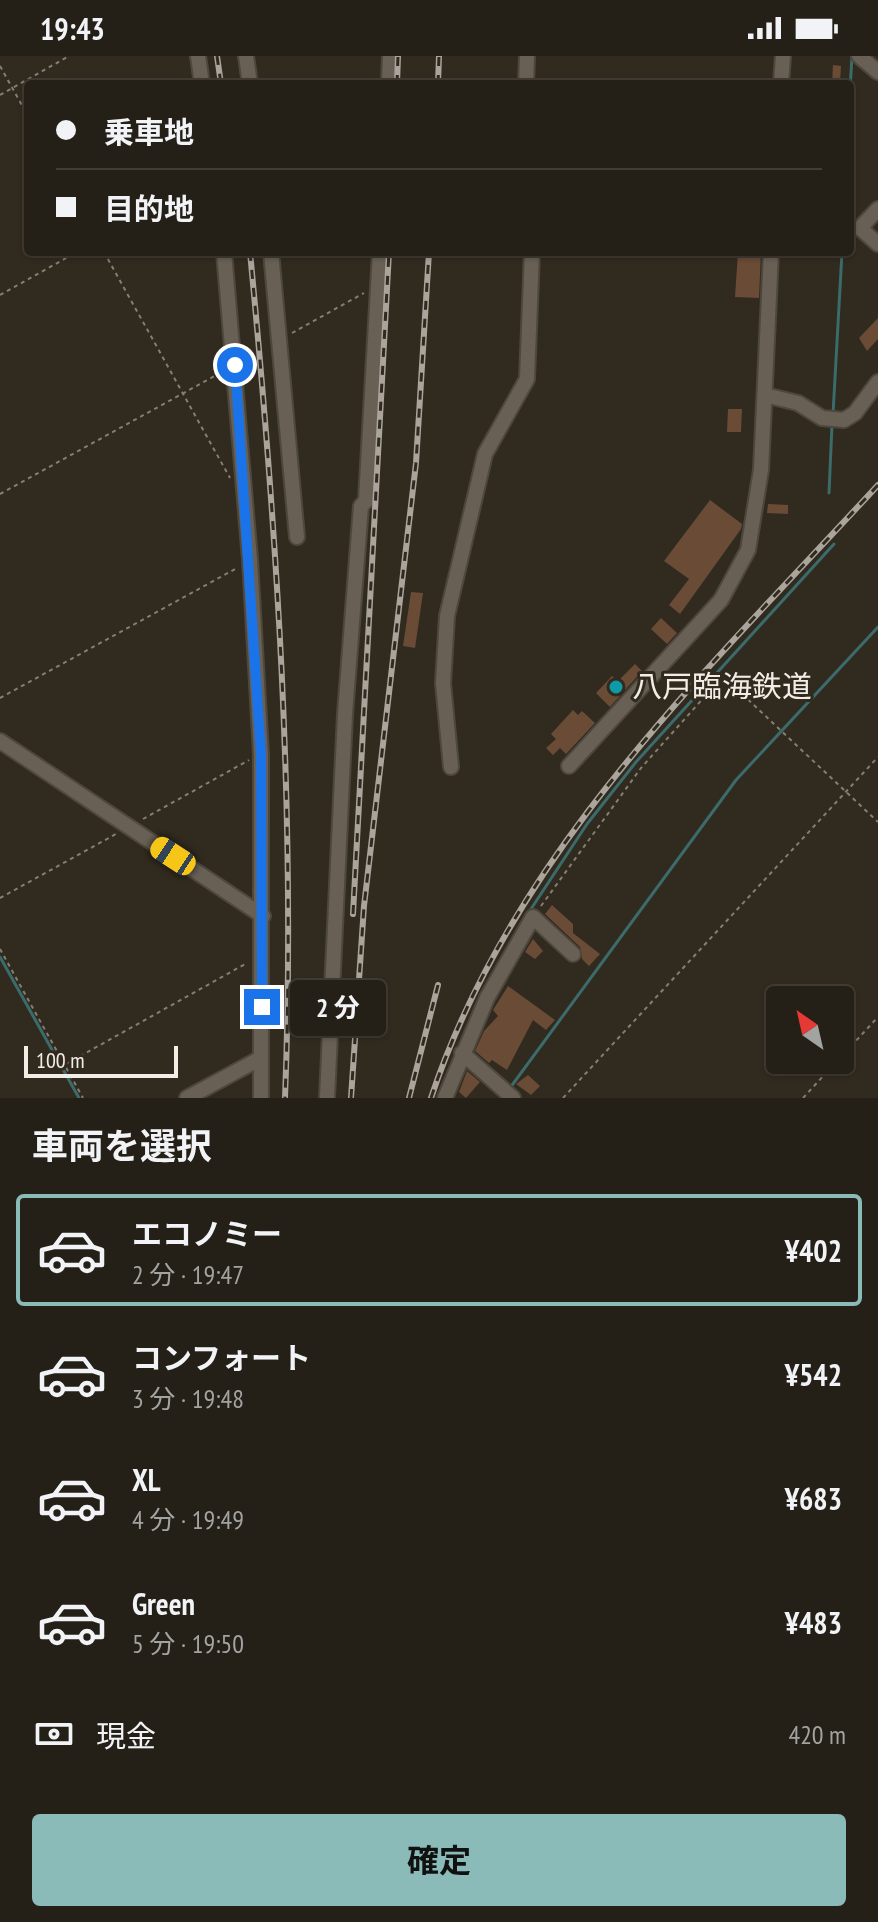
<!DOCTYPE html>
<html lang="ja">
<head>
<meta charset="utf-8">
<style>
	body { margin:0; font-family:"PT Sans Narrow","Noto Sans JP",sans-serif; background:#2d2820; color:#f1f3f6; height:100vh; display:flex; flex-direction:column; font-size:30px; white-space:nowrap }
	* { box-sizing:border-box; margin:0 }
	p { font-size:26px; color:#a3a3a1 }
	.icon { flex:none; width:44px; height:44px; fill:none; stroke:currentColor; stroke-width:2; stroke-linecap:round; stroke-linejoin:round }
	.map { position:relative; height:1042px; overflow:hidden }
	.side { display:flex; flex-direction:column; background:#252017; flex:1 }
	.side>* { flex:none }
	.hud { position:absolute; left:24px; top:24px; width:830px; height:176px; border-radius:8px; box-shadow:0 2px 6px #0004,0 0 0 2px #423e36; display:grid; align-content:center; height:176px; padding:0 32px; background:#252017 }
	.needle { width:52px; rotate:326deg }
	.tools { position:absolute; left:766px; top:930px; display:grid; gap:16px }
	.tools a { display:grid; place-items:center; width:88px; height:88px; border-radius:8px; background:#252017; box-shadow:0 2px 6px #0004,0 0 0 2px #423e36; font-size:40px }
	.scale { position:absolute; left:24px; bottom:20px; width:154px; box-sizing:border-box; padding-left:8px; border:4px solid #f2ede6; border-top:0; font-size:22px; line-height:28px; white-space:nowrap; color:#f2ede6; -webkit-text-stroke:6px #312a1f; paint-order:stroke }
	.end { position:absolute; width:36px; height:36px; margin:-18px; border:10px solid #1a73e8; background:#fff; box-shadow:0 0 0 4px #fff }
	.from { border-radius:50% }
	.bubble { position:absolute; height:56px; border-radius:8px; background:#252017; box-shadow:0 2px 6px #0004,0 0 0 2px #423e36; font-size:26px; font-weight:700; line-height:56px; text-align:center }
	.car { position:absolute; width:24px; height:48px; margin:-24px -12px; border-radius:10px; box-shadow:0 0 6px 2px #0007; background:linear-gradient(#f5c518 24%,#345 0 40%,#f5c518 0 76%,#345 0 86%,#f5c518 0) }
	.hud b { display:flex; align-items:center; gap:28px; height:76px; font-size:30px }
	.hud b+b { border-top:2px solid #423e36 }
	.hud i { width:20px; height:20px; background:#f1f3f6 }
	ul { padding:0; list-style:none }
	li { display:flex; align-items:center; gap:24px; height:112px; margin:0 16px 12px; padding:0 16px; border:4px solid transparent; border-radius:8px }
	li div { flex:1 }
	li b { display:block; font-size:30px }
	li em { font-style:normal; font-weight:700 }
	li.current { border-color:#8bbbb9 }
	li>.icon { width:72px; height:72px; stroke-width:1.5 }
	h2 { padding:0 32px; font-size:36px; line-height:96px }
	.pay { display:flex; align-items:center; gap:20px; height:88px; padding:0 32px; font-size:30px }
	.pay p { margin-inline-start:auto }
	.button { display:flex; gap:16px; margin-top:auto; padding:16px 32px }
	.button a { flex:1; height:92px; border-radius:8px; background:#8bbbb9; color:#111; font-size:32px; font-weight:700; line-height:92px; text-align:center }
	.status { display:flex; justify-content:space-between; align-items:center; height:56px; padding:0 40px; background:#252017; direction:ltr }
	.status svg { height:22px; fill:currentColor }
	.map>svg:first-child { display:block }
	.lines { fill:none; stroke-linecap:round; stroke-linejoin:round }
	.stream { stroke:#3b6b6b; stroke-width:3 }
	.building { fill:#694b36 }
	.minor-casing { stroke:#4d473d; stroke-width:18 }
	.path { stroke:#847e74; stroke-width:2; stroke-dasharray:4 4; stroke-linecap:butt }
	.minor { stroke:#686054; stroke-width:14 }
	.rail-casing { stroke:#aaa49c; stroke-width:6 }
	.rail { stroke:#312a1f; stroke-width:3; stroke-dasharray:9; stroke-linecap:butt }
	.route { stroke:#1a73e8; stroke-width:10 }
	.culture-dot { fill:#0f9aa8; stroke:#312a1f; stroke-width:3 }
	.labels { text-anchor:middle; stroke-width:6; stroke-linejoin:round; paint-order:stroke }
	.poi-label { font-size:30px; fill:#f2ede6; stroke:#312a1f; text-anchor:start }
</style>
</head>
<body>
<div class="status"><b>19:43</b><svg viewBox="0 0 49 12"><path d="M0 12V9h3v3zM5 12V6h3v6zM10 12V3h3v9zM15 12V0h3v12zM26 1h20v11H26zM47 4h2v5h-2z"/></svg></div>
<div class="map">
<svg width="878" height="1042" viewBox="0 0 878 1042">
	<rect width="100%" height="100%" fill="#312a1f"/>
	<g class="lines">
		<!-- stream -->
		<g class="stream">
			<path d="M 850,34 L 852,0"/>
			<path d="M 833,358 L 842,196"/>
			<path d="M 829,437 L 832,369"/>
			<path d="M 527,859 L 587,768 L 636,706 L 834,488"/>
			<path d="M 0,901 L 79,1042"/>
			<path d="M 497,911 L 511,886"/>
			<path d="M 442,1031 L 478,946"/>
			<path d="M 510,1032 L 736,724 L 878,571"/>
		</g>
	</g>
	<!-- building -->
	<g class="building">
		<path d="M 833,9 L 841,10 L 840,28 L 832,28 Z"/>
		<path d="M 738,196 L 761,196 L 759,242 L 735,241 Z"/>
		<path d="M 878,262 L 878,283 L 867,295 L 859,282 Z"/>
		<path d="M 728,353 L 742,353 L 741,376 L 727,376 Z"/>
		<path d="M 710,444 L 742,468 L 741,473 L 680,558 L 669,549 L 689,523 L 664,505 Z"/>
		<path d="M 768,448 L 788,449 L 788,458 L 767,457 Z"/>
		<path d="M 411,536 L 423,537 L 415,592 L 403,590 Z"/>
		<path d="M 661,562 L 677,577 L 667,588 L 651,573 Z"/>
		<path d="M 635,608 L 642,615 L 610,651 L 596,637 L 612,620 L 618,625 Z"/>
		<path d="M 573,654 L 578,659 L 582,655 L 595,667 L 566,698 L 560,692 L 553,699 L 546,692 L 556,683 L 551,678 Z"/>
		<path d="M 552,849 L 573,868 L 573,877 L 600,898 L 589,910 L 582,903 L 580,891 L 545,858 Z"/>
		<path d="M 533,883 L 543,895 L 535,903 L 525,896 Z"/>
		<path d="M 508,930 L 555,964 L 546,974 L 533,964 L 507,1014 L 492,1004 L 489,1007 L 475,995 L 484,975 L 498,960 L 493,954 Z"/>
		<path d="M 467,1015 L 480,1026 L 466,1042 L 459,1036 Z"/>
		<path d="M 528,1019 L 540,1030 L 531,1039 L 516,1028 Z"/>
	</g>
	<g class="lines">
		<!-- minor casing -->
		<g class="minor-casing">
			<g id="minor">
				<path d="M 198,0 L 202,28"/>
				<path d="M 246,0 L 250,28"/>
				<path d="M 859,0 L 878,16"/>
				<path d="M 389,28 L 390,0"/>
				<path d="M 526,28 L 527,0"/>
				<path d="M 781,28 L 783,0"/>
				<path d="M 878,153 L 860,172 L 878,188"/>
				<path d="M 271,196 L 297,481"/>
				<path d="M 765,339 L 798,347 L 822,362 L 844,364 L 855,357 L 878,326"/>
				<path d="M 0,685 L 263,860"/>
				<path d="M 569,710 L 721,544 L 748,494 L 761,414 L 771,196"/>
				<path d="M 451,711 L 443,627 L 447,560 L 485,398 L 527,323 L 532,196"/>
				<path d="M 462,997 L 513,1042"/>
				<path d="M 261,1002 L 261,1042"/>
				<path d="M 187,1042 L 261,1002 L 261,698 L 250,504 L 224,196"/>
				<path d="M 327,1042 L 345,658 L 361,450 L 366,445 L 380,196"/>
				<path d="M 445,1042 L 487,942 L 533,861 L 573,898"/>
			</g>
		</g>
		<!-- path -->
		<g class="path">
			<path d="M 0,10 L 28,60"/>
			<path d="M 0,39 L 69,0"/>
			<path d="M 104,196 L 230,422"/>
			<path d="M 0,239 L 77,196"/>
			<path d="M 292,277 L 364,237"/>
			<path d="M 0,438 L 220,317"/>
			<path d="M 0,642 L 237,512"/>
			<path d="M 143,763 L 249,704"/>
			<path d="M 0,842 L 116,778"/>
			<path d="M 541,850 L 641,712 L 723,620 L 878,766"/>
			<path d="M 0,893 L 83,1042"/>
			<path d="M 840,1002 L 878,961"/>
			<path d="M 66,1008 L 247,907"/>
			<path d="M 563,1042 L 878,701"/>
			<path d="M 803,1042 L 838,1004"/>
		</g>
		<!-- minor -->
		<use href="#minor" class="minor"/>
		<!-- rail casing -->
		<g class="rail-casing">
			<g id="rail">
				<path d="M 217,0 L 221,28"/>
				<path d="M 397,28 L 398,0"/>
				<path d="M 438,28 L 439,0"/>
				<path d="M 250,196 C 277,477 296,759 285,1042"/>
				<path d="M 353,858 L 389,196"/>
				<path d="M 351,1042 L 364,850 L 416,407 L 429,196"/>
				<path d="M 409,1042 L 438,929"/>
				<path d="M 431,1042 C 512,797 708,614 878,429"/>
			</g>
		</g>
		<!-- rail -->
		<use href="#rail" class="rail"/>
	</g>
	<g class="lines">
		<!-- route -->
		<path class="route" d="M 235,309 L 261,698 L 262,951"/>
	</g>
	<!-- markers -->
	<circle class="culture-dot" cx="616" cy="631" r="8"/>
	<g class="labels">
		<!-- poi labels -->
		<g class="poi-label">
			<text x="632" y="641">八戸臨海鉄道</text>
		</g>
	</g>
</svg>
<div class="tools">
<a><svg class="needle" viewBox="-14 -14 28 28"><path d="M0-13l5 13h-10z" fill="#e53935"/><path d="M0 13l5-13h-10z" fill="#a3a3a1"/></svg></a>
</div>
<div class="scale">100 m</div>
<i class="end from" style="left:235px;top:309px"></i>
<i class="end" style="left:262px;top:951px"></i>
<div class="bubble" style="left:290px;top:924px;width:96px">2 分</div>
<i class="car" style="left:173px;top:800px;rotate:303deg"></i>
<div class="hud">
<b><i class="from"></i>乗車地</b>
<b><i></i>目的地</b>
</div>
</div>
<section class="side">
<h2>車両を選択</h2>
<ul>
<li class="current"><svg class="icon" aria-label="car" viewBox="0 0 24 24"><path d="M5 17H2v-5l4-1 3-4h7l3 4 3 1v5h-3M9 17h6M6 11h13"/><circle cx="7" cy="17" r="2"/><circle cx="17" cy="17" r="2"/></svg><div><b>エコノミー</b><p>2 分 · 19:47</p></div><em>¥402</em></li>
<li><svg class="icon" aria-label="car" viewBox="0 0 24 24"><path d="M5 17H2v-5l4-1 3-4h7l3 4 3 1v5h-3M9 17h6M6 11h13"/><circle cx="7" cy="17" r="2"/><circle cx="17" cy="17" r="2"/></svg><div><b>コンフォート</b><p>3 分 · 19:48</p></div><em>¥542</em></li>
<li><svg class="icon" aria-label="car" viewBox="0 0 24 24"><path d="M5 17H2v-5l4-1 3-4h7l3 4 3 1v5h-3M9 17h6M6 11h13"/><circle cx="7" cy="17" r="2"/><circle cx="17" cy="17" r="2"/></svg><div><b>XL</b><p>4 分 · 19:49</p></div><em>¥683</em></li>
<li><svg class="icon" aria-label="car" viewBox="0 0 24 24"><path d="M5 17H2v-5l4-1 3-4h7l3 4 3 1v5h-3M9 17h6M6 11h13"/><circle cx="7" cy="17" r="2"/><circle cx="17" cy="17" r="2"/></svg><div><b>Green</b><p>5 分 · 19:50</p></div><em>¥483</em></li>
</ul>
<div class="pay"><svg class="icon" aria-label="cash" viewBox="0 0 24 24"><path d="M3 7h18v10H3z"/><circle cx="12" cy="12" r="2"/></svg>現金<p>420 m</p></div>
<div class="button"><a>確定</a></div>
</section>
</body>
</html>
